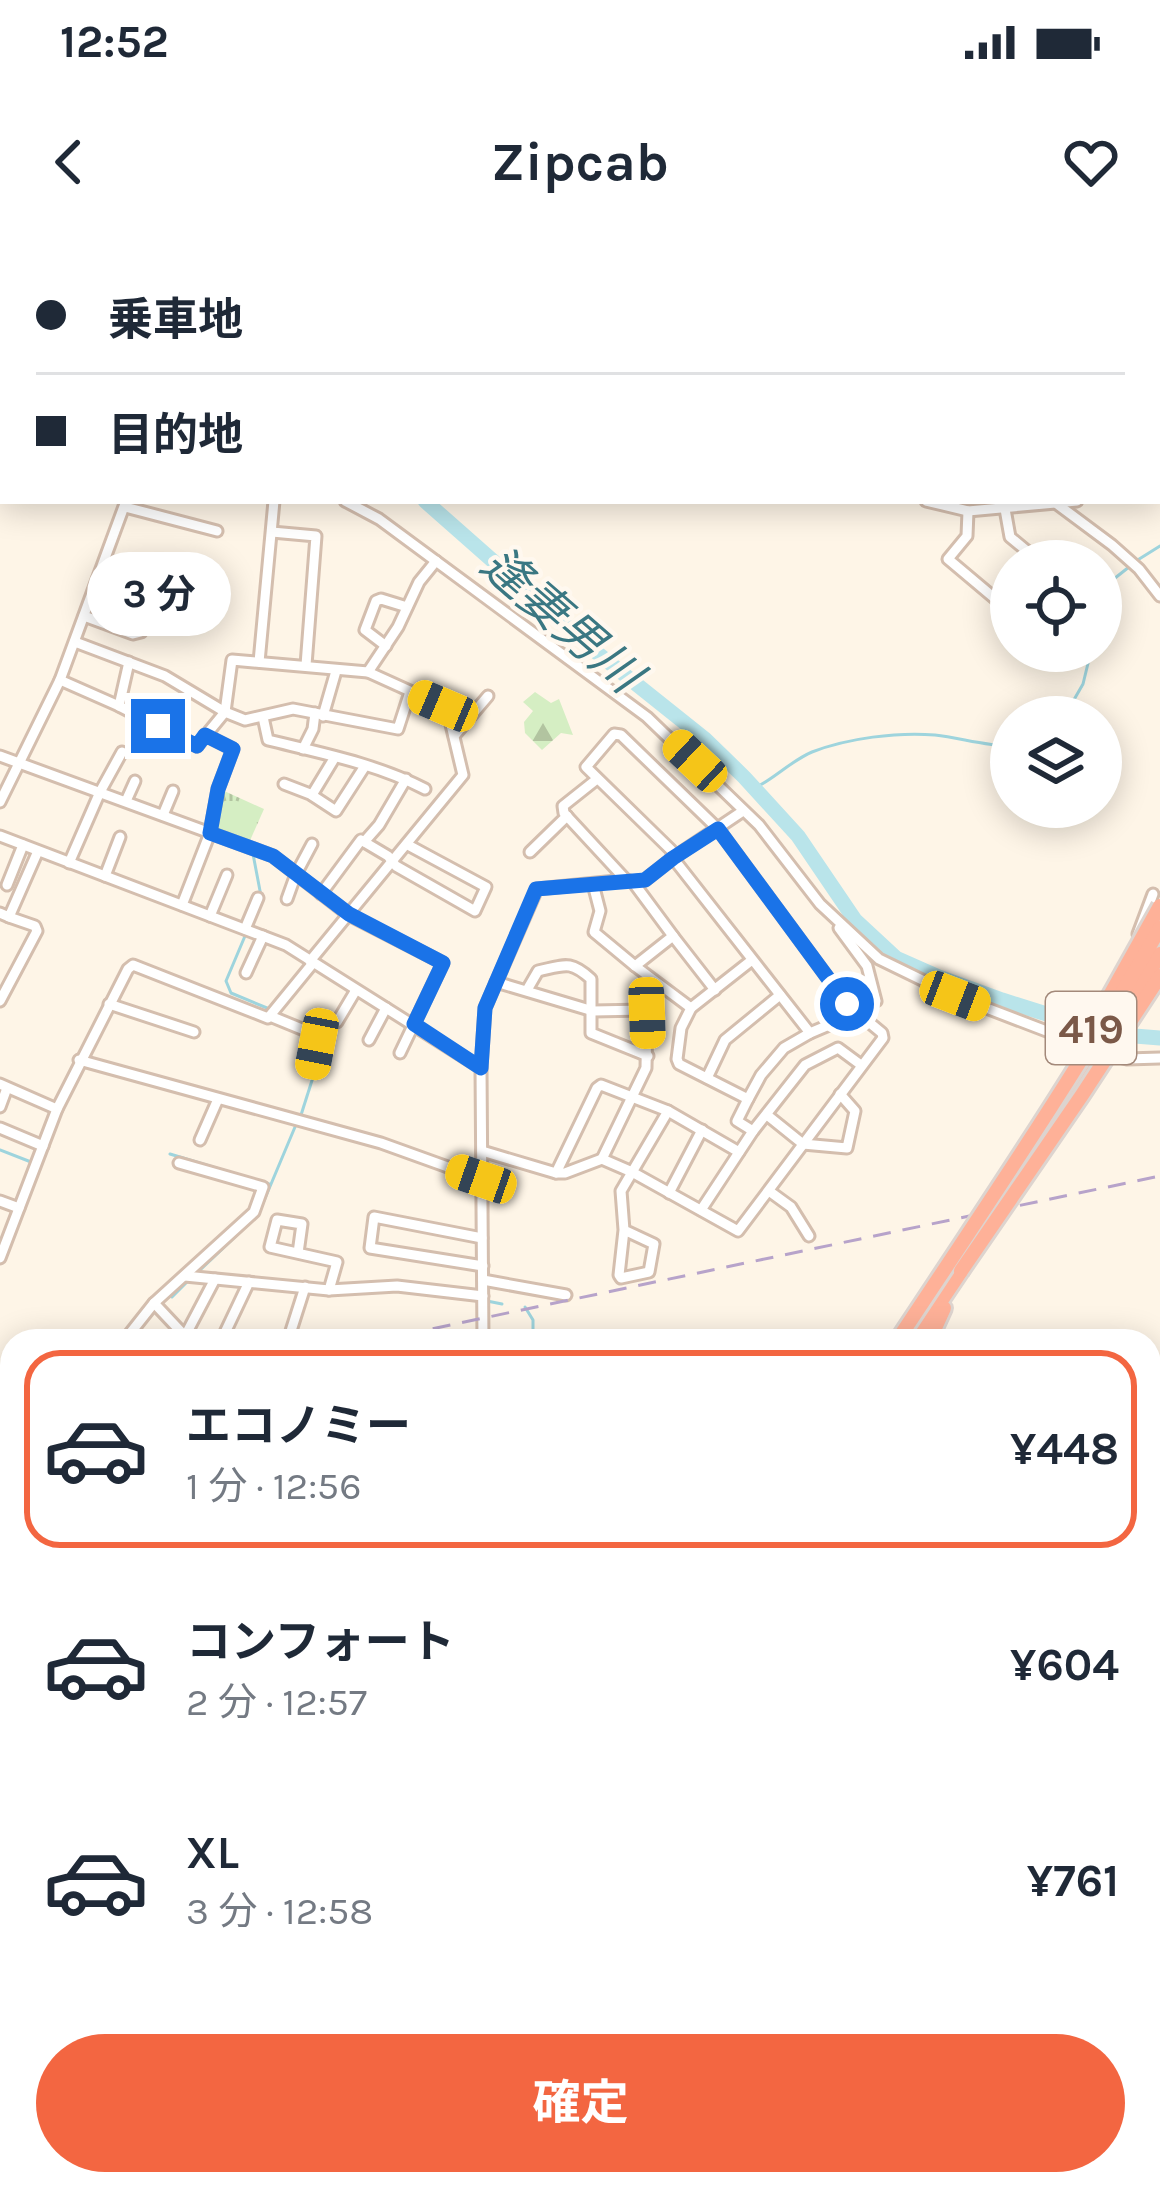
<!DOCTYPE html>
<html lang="ja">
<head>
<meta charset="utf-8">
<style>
	body { margin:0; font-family:Karla,"Noto Sans JP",sans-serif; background:#f6f6f7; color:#1f2937; height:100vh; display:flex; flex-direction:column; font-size:45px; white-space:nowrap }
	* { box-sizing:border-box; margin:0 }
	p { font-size:39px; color:#747a83 }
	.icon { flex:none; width:66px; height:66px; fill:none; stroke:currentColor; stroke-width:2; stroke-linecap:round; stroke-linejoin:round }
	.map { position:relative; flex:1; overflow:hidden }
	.side { position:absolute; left:0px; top:1089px; width:1161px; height:867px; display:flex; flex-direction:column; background:#fff; border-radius:36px 36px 0 0; box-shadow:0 6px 30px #0003 }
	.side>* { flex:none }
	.guide { position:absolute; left:0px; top:0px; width:1161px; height:264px; box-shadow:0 6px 30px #0003; display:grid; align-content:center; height:264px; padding:0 36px; background:#fff }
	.buttons { position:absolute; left:990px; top:300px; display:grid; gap:24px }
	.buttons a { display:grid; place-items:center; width:132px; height:132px; border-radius:50%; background:#fff; box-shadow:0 6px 30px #0003; font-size:60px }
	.end { position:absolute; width:54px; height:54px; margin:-27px; border:15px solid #1a73e8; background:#fff; box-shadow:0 0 0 6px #fff }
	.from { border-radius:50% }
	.bubble { position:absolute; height:84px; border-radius:42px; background:#fff; box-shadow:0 6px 30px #0003; font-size:39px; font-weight:700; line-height:84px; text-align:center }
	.car { position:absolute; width:36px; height:72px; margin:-36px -18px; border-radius:15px; box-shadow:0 0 9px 3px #0007; background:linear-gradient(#f5c518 24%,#345 0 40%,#f5c518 0 76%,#345 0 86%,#f5c518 0) }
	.guide b { display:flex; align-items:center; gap:42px; height:114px; font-size:45px }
	.guide b+b { border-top:3px solid #e0e1e3 }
	.guide i { width:30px; height:30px; background:#1f2937 }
	ul { padding:21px 0 0; list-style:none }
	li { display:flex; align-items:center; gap:36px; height:198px; margin:0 24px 18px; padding:0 12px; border:6px solid transparent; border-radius:36px }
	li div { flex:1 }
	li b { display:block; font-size:45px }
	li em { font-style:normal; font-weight:700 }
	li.selected { border-color:#f36641 }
	li>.icon { width:108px; height:108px; stroke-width:1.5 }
	.cta { display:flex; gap:24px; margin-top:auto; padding:24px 36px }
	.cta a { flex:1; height:138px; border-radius:72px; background:#f36641; color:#fff; font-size:48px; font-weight:700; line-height:138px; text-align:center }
	.status { display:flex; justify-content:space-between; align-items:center; height:84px; padding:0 60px; background:#fff; direction:ltr }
	.status svg { height:33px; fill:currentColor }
	header { display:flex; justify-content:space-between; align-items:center; height:156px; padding:0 36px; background:#fff; font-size:54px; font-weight:700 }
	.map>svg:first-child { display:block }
	.forest { fill:url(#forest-firs) }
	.park { fill:url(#park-tufts) }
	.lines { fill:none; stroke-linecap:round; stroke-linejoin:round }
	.stream { stroke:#9ed4dd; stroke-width:3 }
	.river { stroke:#b9e4ea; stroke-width:15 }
	.highway-tunnel { stroke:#ddcebf; stroke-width:14; stroke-dasharray:14 7; stroke-linecap:butt }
	.minor-casing { stroke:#d4beae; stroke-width:15 }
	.highway-casing { stroke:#ddd4cf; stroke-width:20 }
	.minor { stroke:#fff; stroke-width:9 }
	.highway { stroke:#feb198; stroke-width:14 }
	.rail { stroke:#b7a3ca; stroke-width:3; stroke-dasharray:18 12; stroke-linecap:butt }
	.highway-bridge-casing { stroke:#ddd4cf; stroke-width:20; stroke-linecap:butt }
	.highway-bridge { stroke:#feb198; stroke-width:14 }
	.route { stroke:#1a73e8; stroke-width:15 }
	.labels { text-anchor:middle; stroke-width:9; stroke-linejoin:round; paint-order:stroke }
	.shield { fill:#fff8ef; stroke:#a3897a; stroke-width:3 }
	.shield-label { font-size:42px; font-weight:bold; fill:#7b5948 }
	.water-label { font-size:48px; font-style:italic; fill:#3a7782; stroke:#fff8ef }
</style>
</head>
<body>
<div class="status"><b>12:52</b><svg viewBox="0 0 49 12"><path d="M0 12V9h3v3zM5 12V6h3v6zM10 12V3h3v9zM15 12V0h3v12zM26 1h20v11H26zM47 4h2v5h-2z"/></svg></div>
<header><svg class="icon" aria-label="back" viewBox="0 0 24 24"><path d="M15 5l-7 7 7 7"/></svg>Zipcab<svg class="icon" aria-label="heart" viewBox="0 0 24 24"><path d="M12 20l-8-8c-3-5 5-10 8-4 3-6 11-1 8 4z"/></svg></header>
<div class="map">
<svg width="1160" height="1954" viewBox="0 0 1160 1954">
	<defs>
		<pattern id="forest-firs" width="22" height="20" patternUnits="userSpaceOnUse" patternTransform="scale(3)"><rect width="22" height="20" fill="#d5eec3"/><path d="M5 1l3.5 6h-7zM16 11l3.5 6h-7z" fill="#b2c4a0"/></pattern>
		<pattern id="park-tufts" width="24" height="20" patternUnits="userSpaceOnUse" patternTransform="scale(3)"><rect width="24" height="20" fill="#d5eec3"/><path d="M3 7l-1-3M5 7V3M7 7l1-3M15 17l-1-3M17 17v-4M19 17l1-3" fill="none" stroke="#b2c4a0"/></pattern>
	</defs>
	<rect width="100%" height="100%" fill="#fef5e7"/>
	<!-- forest -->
	<path class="forest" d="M 535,452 L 551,463 L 559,459 L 573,495 L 561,493 L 542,510 L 525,493 L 524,482 L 533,471 L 523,462 Z"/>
	<!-- park -->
	<path class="park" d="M 222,550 L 264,569 L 248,605 L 214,590 Z"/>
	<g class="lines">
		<!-- stream -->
		<g class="stream">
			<path d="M 1136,321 L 1160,306"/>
			<path d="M 1101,355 L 1110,342 L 1129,327"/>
			<path d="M 1064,477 L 1083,444 L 1091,411"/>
			<path d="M 755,548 C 775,538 791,521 812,512 C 848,498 897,492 935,495 C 961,498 985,506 1011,506"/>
			<path d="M 227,604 L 242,610"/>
			<path d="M 253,614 L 261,656"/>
			<path d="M 245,696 L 226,741 L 231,753 L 267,768"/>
			<path d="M 279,775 L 320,791 L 322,798"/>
			<path d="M 301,875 L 315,831"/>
			<path d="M 0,910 L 31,922"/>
			<path d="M 170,914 L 269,944"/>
			<path d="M 199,1031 L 258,975 L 295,887"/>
			<path d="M 172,1057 L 188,1041"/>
			<path d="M 487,1061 L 502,1064"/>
			<path d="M 525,1067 L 533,1080 L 533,1101"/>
		</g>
		<!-- river -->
		<g class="river">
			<path d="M 0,166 L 3,167"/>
			<path d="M 425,261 L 596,412 L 705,499 L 744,537 L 798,596 L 855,680 L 896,718 L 939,737 L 1002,760 L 1110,794 L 1160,798"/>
		</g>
		<!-- highway-tunnel -->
		<g class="highway-tunnel">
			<path d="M 967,1009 L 1025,922"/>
			<path d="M 348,1954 L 355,1944"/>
		</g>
		<!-- minor casing -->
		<g class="minor-casing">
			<g id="minor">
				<path d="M 222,0 L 227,3"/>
				<path d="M 369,0 L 410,3"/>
				<path d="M 742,0 L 745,3"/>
				<path d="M 140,3 L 145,0"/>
				<path d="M 313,3 L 317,0"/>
				<path d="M 504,3 L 507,0"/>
				<path d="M 1111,3 L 1114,0"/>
				<path d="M 0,98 L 3,96"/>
				<path d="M 0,141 L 3,141"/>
				<path d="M 0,191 L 3,191"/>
				<path d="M 0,219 L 3,217"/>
				<path d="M 1158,254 L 1160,254"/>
				<path d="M 345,261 L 379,279 L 647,477 L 759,585 L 820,664 L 879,719 L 955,756 L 1104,813 L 1127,819 L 1160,818"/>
				<path d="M 926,261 L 968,271 L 1077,261"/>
				<path d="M 1057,264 L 1112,305 L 1139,329 L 1160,356"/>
				<path d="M 125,267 L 217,291"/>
				<path d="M 1005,269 L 1010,297 L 1039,321"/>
				<path d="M 968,271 L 967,296 L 948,319 L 1011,372"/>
				<path d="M 272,292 L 316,296 L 306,425"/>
				<path d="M 84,376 L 133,394 L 141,392 L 152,363 L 146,356 L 98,338"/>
				<path d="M 75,402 L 165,436 L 225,472 L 245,480 L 293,469 L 398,489 L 410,452"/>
				<path d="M 386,406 L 365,390 L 376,361 L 381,359 L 407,367"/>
				<path d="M 259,422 L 274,261"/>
				<path d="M 368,432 L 398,387 L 419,342 L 436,321"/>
				<path d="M 60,440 L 119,466 L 197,506 L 225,472 L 232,420 L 368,432 L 443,466 L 448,472 L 463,535 L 310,721"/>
				<path d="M 119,466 L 129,422"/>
				<path d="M 323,476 L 336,431"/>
				<path d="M 263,477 L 268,500 C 321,513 377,524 425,549"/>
				<path d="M 454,496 L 488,456"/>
				<path d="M 303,509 L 313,489 L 315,473"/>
				<path d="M 0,516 L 273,616 L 349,675 L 443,723 L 400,813"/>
				<path d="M 597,539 L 563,566 L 564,573 L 626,640"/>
				<path d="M 284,544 L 310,554 L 336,571 L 365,526"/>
				<path d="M 312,555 L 335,517"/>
				<path d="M 126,561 L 135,541"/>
				<path d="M 0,562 L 60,440 L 126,261"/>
				<path d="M 163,575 L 173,551"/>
				<path d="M 0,596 L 286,705 L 481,828"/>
				<path d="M 364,602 L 379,585 L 406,539"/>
				<path d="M 530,612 L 567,576"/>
				<path d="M 69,623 L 100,552 L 122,512"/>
				<path d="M 105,636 L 120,597"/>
				<path d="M 633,642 L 645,640 L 673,618 L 743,571"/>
				<path d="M 593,644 L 600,671 L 594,692 L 635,726"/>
				<path d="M 7,645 L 23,605"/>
				<path d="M 321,654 L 361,600 L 388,616 L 396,626 L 475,671 L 486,647 L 408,605"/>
				<path d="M 287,659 L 296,634 L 312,604"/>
				<path d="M 182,665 L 210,593 L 218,549 L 233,509 L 205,495"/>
				<path d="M 0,673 L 9,677 L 38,611"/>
				<path d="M 210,676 L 227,635"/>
				<path d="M 245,689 L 258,658"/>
				<path d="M 1138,694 L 1153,654"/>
				<path d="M 673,696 L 715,750"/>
				<path d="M 246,733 L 263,696"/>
				<path d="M 496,742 L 593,771 L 644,770 L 647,773 L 646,828 L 602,919"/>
				<path d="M 527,750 L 538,731 C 565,725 570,720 591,739 L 591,793 L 648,816"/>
				<path d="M 0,761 L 37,691 L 35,686 L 9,677"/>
				<path d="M 109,764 L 194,792"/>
				<path d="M 270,776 L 314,794 L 318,798 L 312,829"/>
				<path d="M 337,782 L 356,750"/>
				<path d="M 810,793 L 857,773 L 876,761 L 867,726 L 839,688"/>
				<path d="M 369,800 L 386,768"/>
				<path d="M 79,820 L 381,903 L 481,939"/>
				<path d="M 707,838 L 725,800 L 780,755"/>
				<path d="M 0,844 L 57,869"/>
				<path d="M 748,859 L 737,881 L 753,891"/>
				<path d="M 0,867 L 7,848"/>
				<path d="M 767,875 L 803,904 L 847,908 L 855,871 L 840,854"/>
				<path d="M 0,888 L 43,906"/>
				<path d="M 200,900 L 218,859"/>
				<path d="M 482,911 L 556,933 L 565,933 L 602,919 L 632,932 L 738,991 L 883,798 L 882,793 L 847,764 L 718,589 L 621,495 L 614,494 L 586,527 L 671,610 L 673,618 L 810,793 L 784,808 L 761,835 L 748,859 L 679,824 L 677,819 L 681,788 L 691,768 L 752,720"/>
				<path d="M 556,933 L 597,848 L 601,845 L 668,871 L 739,912"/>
				<path d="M 769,951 L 791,967 L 809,996"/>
				<path d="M 669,953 L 702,890"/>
				<path d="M 0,961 L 19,968"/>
				<path d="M 701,970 L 753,891 L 805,825 L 838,808 L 861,825"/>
				<path d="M 624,990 L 654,1004 L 649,1032 L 621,1038 L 619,1035 L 624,990 L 621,951 L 668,871"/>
				<path d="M 482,998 L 374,977 L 370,1008 L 483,1026"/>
				<path d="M 298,1013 L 302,984 L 277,980 L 270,1007 L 337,1022 L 329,1050"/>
				<path d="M 0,1018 L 57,869 L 128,729 L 133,725 L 268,778 L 313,723"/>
				<path d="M 185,1036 L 329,1050 L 397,1046 L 483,1056"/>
				<path d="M 483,1040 L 566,1055"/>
				<path d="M 154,1063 L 185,1096 L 215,1039"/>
				<path d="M 290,1094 L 305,1047"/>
				<path d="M 124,1101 L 154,1063 L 254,972 L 263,947 L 179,923"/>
				<path d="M 221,1101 L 249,1042"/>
				<path d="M 483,1101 L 481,828 L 485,768 L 537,649 L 626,640 L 633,642 L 673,696 L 635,726 L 691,768"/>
				<path d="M 1149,1126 L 1160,1124"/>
				<path d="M 0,1154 L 12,1159"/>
				<path d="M 0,1509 L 12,1512"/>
				<path d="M 1149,1546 L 1160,1542"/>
				<path d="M 1149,1556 L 1160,1552"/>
				<path d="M 0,1600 L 12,1602"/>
				<path d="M 1149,1658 L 1160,1656"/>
				<path d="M 0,1701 L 12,1708"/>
				<path d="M 0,1778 L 12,1786"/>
				<path d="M 1149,1791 L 1160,1788"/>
				<path d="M 0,1861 L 12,1869"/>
				<path d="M 1149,1917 L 1160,1918"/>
				<path d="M 0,1941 L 22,1954"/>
				<path d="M 139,1944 L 156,1954"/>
				<path d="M 274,1944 L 290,1954"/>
				<path d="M 409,1944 L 425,1954"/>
				<path d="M 458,1944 L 474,1954"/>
				<path d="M 563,1944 L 580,1954"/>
				<path d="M 919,1944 L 928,1954"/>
				<path d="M 982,1944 L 990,1954"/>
				<path d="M 1062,1944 L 1065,1954"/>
				<path d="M 1124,1944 L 1126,1954"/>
				<path d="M 2,1954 L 12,1935"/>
				<path d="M 322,1954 L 329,1944"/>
				<path d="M 360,1954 L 367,1944"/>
				<path d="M 503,1954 L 509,1944"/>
				<path d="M 634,1954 L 640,1944"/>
				<path d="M 749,1954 L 750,1944"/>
				<path d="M 901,1954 L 909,1944"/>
				<path d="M 937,1954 L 950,1944"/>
				<path d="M 1018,1954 L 1034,1944"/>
			</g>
		</g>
		<!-- highway casing -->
		<g class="highway-casing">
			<g id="highway">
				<path d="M 1025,922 L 1089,821"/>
				<path d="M 949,1034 L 967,1009"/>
				<path d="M 914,1101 L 961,1031"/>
				<path d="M 929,1101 L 944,1068"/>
				<path d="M 0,1545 L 12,1553"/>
				<path d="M 0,1557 L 12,1565"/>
				<path d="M 674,1944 L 692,1954"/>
				<path d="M 702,1944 L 720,1954"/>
				<path d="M 337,1954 L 344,1944"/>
			</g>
		</g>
		<!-- minor -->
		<use href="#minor" class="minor"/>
		<!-- highway -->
		<use href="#highway" class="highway"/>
		<!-- rail -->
		<g class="rail">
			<path d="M 374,1101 L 1160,936"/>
			<path d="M 0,1180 L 12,1178"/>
			<path d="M 0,1681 L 12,1689"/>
			<path d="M 439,1944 L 456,1954"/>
		</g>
		<!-- highway-bridge casing -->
		<g class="highway-bridge-casing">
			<g id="highway-bridge">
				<path d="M 1099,775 L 1160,666"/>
				<path d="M 1111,798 L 1160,714"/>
				<path d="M 961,1031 L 1082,855 L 1160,736"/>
				<path d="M 897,1101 C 987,965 1079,830 1160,688"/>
			</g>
		</g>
		<!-- highway-bridge -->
		<use href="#highway-bridge" class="highway-bridge"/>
	</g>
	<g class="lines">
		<!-- route -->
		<path class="route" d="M 158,486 L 197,506 L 205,495 L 233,509 L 218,549 L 210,593 L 273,616 L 349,674 L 443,723 L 414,784 L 481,828 L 485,768 L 536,649 L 645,640 L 673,618 L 718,589 L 847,764"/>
	</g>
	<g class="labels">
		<!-- shield labels -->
		<rect class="shield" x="1046" y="752" width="90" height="72" rx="9"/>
		<g class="shield-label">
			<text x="1091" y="803">419</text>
		</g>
		<!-- water labels -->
		<g class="water-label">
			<text transform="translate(562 379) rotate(41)" y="17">逢妻男川</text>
		</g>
	</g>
</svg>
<div class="buttons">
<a><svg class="icon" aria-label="locate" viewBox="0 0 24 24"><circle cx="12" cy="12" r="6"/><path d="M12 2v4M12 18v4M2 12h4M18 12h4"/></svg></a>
<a><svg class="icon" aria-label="layers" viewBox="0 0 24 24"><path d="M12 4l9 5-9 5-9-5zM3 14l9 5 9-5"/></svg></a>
</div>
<i class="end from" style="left:847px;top:764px"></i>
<i class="end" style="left:158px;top:486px"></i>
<div class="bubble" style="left:87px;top:312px;width:144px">3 分</div>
<i class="car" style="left:443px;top:466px;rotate:293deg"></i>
<i class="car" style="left:695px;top:521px;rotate:313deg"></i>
<i class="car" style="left:955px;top:756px;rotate:111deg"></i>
<i class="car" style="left:647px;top:773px;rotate:178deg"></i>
<i class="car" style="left:317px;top:804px;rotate:191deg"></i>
<i class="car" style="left:481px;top:939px;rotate:289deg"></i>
<div class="guide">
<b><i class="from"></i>乗車地</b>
<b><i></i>目的地</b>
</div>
<section class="side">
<ul>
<li class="selected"><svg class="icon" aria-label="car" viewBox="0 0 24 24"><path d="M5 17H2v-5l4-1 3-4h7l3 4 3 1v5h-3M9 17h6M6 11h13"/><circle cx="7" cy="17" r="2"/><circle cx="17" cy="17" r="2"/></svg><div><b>エコノミー</b><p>1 分 · 12:56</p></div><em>¥448</em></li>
<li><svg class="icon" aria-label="car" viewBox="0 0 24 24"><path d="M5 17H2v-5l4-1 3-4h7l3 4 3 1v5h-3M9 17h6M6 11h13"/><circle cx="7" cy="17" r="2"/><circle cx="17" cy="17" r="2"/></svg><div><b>コンフォート</b><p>2 分 · 12:57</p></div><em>¥604</em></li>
<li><svg class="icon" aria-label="car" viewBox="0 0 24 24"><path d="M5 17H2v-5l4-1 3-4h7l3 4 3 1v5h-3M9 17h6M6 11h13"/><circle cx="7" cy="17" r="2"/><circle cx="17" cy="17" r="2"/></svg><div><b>XL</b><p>3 分 · 12:58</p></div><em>¥761</em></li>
</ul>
<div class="cta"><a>確定</a></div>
</section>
</div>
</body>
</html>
